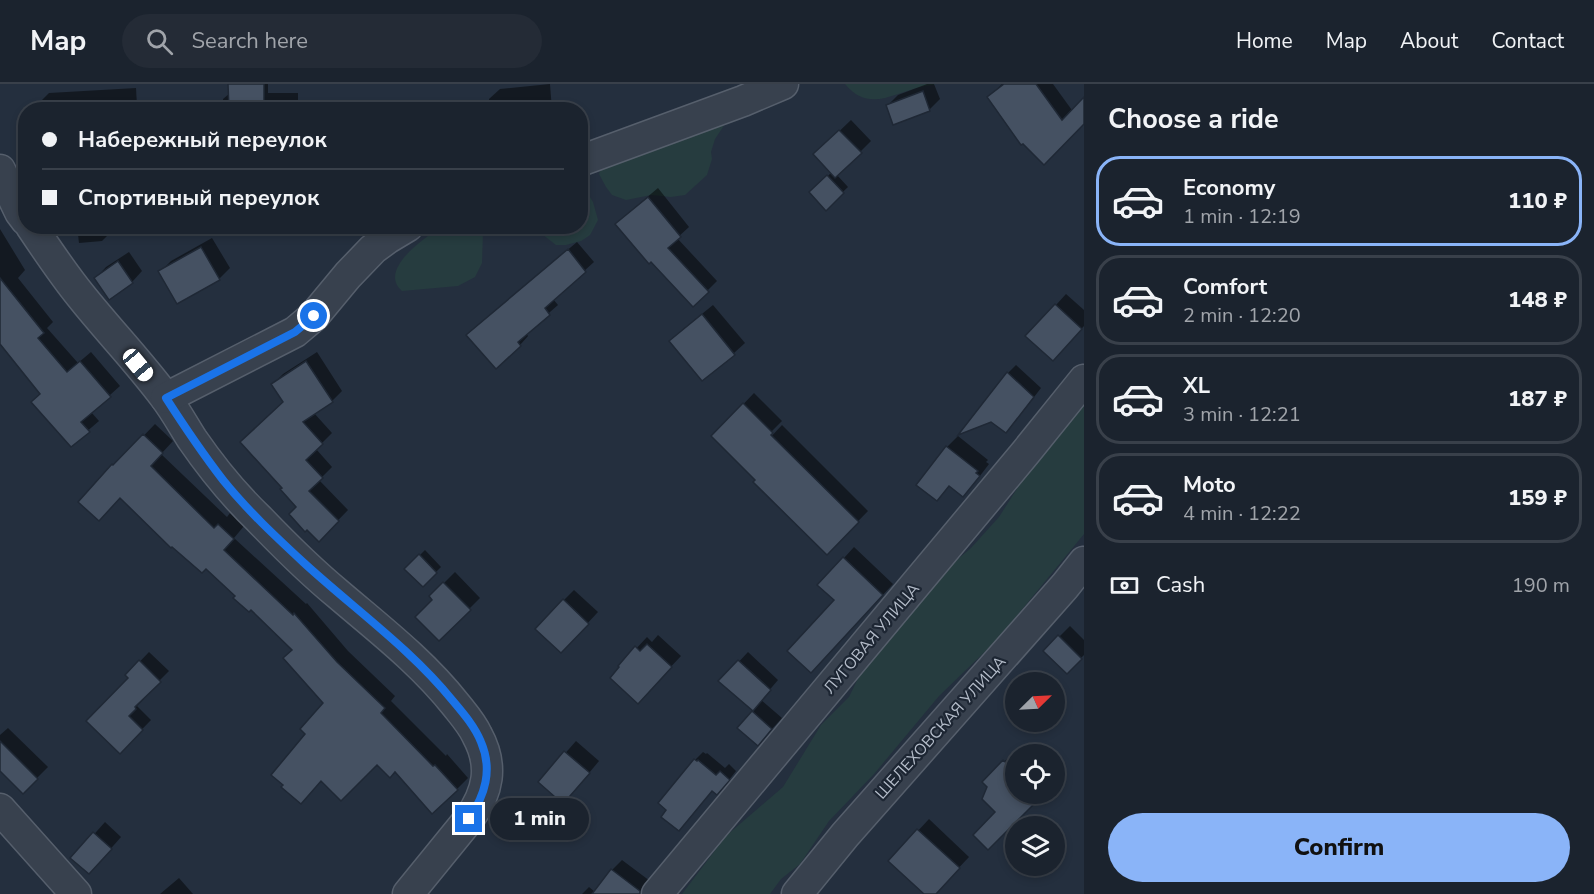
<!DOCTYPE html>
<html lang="en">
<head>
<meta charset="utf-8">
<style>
	body { margin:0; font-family:"Nunito Sans",sans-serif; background:#242b36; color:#f1f3f6; height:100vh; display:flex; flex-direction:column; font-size:22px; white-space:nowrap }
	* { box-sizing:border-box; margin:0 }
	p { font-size:20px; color:#a0a4aa }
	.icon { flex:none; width:33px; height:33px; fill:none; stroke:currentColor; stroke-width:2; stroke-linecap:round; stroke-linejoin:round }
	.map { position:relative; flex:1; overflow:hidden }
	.drawer { display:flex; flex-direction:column; background:#1b232e; width:510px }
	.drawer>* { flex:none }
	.guide { position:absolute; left:18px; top:18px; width:570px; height:132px; border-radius:24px; box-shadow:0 3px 9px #0003,0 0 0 2px #39404a; display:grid; align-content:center; height:132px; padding:0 24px; background:#1b232e }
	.needle { width:39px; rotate:66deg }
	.fabs { position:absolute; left:1005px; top:588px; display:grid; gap:12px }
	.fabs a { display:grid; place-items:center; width:60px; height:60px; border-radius:50%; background:#1b232e; box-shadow:0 3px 9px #0003,0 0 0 2px #39404a; font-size:30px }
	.end { position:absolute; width:27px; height:27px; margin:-14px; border:8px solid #1a73e8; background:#fff; box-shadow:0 0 0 3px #fff }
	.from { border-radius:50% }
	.bubble { position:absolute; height:42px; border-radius:21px; background:#1b232e; box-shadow:0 3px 9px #0003,0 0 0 2px #39404a; font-size:20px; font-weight:800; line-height:42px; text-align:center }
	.car { position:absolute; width:18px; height:36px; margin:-18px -9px; border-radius:8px; box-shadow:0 0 4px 2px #0007; background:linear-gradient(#fff 24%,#345 0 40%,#fff 0 76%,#345 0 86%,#fff 0) }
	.guide b { display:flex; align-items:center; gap:21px; height:57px; font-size:22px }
	.guide b+b { border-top:2px solid #39404a }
	.guide i { width:15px; height:15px; background:#f1f3f6 }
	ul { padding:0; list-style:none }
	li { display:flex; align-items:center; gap:18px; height:90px; margin:0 12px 9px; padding:0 12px; border:3px solid #39404a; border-radius:24px }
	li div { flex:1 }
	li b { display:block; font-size:22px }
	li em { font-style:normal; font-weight:800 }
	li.selected { border-color:#8ab4f8 }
	li>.icon { width:54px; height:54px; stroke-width:1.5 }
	h2 { padding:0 24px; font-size:27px; line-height:72px }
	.pay { display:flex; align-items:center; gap:15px; height:66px; padding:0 24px; font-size:22px }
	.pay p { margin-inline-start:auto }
	.button { display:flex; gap:12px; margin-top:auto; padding:12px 24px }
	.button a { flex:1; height:69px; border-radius:36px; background:#8ab4f8; color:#111; font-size:24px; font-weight:800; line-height:69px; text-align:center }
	header { display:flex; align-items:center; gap:36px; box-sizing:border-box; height:84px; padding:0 30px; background:#1b232e; border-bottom:2px solid #39404a }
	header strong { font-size:28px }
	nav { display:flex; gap:33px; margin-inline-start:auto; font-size:21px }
	.search { width:420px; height:54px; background:#242b36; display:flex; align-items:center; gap:15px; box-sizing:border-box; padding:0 21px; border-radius:33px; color:#a0a4aa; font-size:22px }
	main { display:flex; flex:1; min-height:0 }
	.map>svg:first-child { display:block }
	.green { fill:#263c3f }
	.shadow { fill:#0007 }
	.building { fill:#455162; stroke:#1f2835; stroke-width:1.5 }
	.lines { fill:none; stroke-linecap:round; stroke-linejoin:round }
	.minor-casing { stroke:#565f6c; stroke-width:33 }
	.minor { stroke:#38414e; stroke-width:30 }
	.route { stroke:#1a73e8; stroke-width:8 }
	.labels { text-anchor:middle; stroke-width:4.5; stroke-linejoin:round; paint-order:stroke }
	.street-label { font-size:16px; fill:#b4bcc9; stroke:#1d2633 }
</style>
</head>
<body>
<header>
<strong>Map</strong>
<div class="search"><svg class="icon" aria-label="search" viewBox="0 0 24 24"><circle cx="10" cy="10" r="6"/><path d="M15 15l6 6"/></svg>Search here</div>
<nav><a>Home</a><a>Map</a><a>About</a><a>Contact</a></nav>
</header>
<main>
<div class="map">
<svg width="1084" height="810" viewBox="0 0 1084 810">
	<rect width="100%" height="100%" fill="#242f3e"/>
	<!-- green -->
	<g class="green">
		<path d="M 845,0 L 936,0 C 931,2 926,1 921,3 C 893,9 869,29 845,0 Z"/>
		<path d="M 725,34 L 725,40 L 715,55 L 711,68 L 712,75 L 707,91 L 685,111 L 671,113 L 651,111 L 626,116 L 612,111 L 606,103 L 599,90 L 604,78 Z"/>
		<path d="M 581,99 L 593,118 L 598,136 L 590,151 L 581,157 L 566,161 L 556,161 L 533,143 L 580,142 Z"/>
		<path d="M 442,143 L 479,143 L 483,149 L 482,179 L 475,193 L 458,202 L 402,207 C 377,186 426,152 442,143 Z"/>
		<path d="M 1084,320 L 1084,450 L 997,556 L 939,612 L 874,690 L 829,737 L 800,780 L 781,795 L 770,810 L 682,810 L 726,752 L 783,703 L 821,641 L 849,613 L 865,580 L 952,480 L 971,464 L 999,433 L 1029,386 Z"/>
	</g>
	<!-- shadow -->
	<g class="shadow">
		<path d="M 229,0 L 268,0 L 268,9 L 298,9 L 298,26 L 223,26 L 223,15 L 230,9 Z"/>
		<path d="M 550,0 L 552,26 L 490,26 L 489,15 L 500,5 Z"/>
		<path d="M 927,0 L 934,0 L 940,15 L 929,26 L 888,21 L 898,11 Z"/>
		<path d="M 1002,0 L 1053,0 L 1082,40 L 1044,79 L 989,13 Z"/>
		<path d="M 136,4 L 137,22 L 135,26 L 39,26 L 38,20 L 49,9 Z"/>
		<path d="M 851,36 L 871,57 L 837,91 L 848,103 L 826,124 L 811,108 L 832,88 L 826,60 Z"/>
		<path d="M 658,104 L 689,143 L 677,154 L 717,197 L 693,221 L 627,130 Z"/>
		<path d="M 77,142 L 113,142 L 113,146 L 102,157 L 79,159 Z"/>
		<path d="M 0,145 L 25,186 L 18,194 L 53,238 L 47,244 L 78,279 L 91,268 L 120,302 L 91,328 L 99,337 L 71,361 L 41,310 L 0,258 Z"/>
		<path d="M 212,154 L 230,184 L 219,195 L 160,188 L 171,177 Z"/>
		<path d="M 577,158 L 594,178 L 553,215 L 558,221 L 526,249 L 528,252 L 520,261 L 476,243 Z"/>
		<path d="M 129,168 L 142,187 L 132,198 L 96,194 L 106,183 Z"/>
		<path d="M 1066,210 L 1084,226 L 1084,242 L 1063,265 L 1056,221 Z"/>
		<path d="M 713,221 L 745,259 L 734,269 L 702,295 L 671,257 L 682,246 Z"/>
		<path d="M 317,268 L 342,307 L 332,317 L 314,329 L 332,349 L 316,365 L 332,383 L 319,396 L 348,426 L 319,456 L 298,423 L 284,318 L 273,300 L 283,290 Z"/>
		<path d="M 1016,281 L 1041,304 L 1014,339 L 1006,347 L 991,336 L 963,347 L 1008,289 Z"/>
		<path d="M 754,309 L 782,337 L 764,355 L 767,357 L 782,341 L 868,427 L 827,469 L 713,352 Z"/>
		<path d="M 155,340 L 173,357 L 161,370 L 227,433 L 230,429 L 244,442 L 234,454 L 306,520 L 307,519 L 348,567 L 395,612 L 391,617 L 446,672 L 447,670 L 468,694 L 457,705 L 395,686 L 308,650 L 325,619 L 294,565 L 238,512 L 125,371 Z"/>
		<path d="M 958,352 L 988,376 L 986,378 L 989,380 L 973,401 L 963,411 L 950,401 L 937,415 L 947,363 Z"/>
		<path d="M 854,463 L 893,500 L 822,577 L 836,516 L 844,474 Z"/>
		<path d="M 425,466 L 441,483 L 423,501 L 406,485 Z"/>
		<path d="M 455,488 L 480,514 L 439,555 L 434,516 L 431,512 Z"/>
		<path d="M 574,506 L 598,528 L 572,556 L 564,516 Z"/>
		<path d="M 1070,542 L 1084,556 L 1084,571 L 1067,588 L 1045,567 Z"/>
		<path d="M 658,551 L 681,572 L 648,607 L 620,582 L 647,553 L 652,558 Z"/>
		<path d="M 149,568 L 169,587 L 143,613 L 144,615 L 137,622 L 151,636 L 120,668 L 130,594 L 127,591 Z"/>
		<path d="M 748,568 L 778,596 L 761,616 L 782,634 L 758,660 L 739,643 L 754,627 L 721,597 Z"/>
		<path d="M 8,644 L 48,683 L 23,708 L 0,685 L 0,651 Z"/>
		<path d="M 576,657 L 599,677 L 574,707 L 540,698 Z"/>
		<path d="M 1015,667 L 1019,670 L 1016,670 L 1016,710 L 1042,710 L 988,764 L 997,728 L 989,702 L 984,698 Z"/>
		<path d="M 703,668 L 706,670 L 707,669 L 725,684 L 729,680 L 736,687 L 725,701 L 695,676 Z"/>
		<path d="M 929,735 L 969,773 L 934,810 L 926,810 L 890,777 Z"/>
		<path d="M 105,738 L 121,753 L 99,778 L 73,774 Z"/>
		<path d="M 622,776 L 650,797 L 646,810 L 582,810 L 589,803 L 595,808 L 612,786 Z"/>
		<path d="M 179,794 L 193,810 L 160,810 Z"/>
	</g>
	<!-- building -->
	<g class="building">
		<path d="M 228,0 L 264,0 L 264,26 L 229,26 Z"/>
		<path d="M 1004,0 L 1036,0 L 1062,36 L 1084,13 L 1084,40 L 1044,81 L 1023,60 L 1021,61 L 987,13 Z"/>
		<path d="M 923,7 L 930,27 L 893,41 L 886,21 Z"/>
		<path d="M 839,46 L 862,69 L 835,94 L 813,70 Z"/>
		<path d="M 827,91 L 844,109 L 826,127 L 809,108 Z"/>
		<path d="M 648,113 L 681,153 L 668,164 L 709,208 L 693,223 L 651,178 L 649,180 L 615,140 Z"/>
		<path d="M 201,163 L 220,196 L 177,220 L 158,187 Z"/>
		<path d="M 568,165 L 586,188 L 545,224 L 550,231 L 518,258 L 521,262 L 496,285 L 466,251 Z"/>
		<path d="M 118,177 L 133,199 L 109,216 L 94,194 Z"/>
		<path d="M 0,194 L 44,249 L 38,254 L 67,288 L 80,277 L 111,313 L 81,338 L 90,348 L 71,363 L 31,318 L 40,310 L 0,260 Z"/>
		<path d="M 1055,220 L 1082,245 L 1053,277 L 1025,252 Z"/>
		<path d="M 702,230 L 735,271 L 702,297 L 669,257 Z"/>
		<path d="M 306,277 L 333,318 L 303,338 L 323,360 L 306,376 L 323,394 L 309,407 L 339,437 L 319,458 L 307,446 L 305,448 L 289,430 L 296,423 L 280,405 L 282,404 L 240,358 L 283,318 L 271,300 Z"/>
		<path d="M 1007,288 L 1034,313 L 1006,349 L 991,338 L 958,351 Z"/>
		<path d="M 743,319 L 773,349 L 771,351 L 859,438 L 827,471 L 753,398 L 755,396 L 711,352 Z"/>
		<path d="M 143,350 L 163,369 L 151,382 L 214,444 L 218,440 L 234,455 L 224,466 L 293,531 L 294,529 L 337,578 L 385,624 L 381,629 L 433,682 L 435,681 L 458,706 L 432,730 L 395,688 L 390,694 L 377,681 L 341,717 L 321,697 L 301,720 L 281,703 L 283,701 L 271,691 L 305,650 L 300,645 L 323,619 L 283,574 L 292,566 L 251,526 L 249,528 L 233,514 L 235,512 L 206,485 L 202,489 L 172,463 L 171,464 L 120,414 L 99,437 L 78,418 L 112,380 L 113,381 Z"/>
		<path d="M 946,362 L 978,387 L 976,389 L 980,392 L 963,413 L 949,402 L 937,417 L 916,401 Z"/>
		<path d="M 419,470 L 437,489 L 423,503 L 404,485 Z"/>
		<path d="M 843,473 L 883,511 L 811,589 L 787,567 L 834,516 L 817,501 Z"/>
		<path d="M 443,498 L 471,526 L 439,557 L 415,533 L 432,516 L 429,512 Z"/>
		<path d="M 563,515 L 589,540 L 561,569 L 535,545 Z"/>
		<path d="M 1058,551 L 1082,575 L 1067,590 L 1043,567 Z"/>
		<path d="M 647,560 L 672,583 L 638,620 L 610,594 L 619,583 L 618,582 L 635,562 L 640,567 Z"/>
		<path d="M 139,576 L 161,598 L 135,623 L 136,625 L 129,632 L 143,646 L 120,670 L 86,637 L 128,594 L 125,591 Z"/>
		<path d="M 738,576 L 771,606 L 753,627 L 718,597 Z"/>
		<path d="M 752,627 L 772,645 L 758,662 L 737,644 Z"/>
		<path d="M 0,657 L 38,695 L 23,710 L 0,687 Z"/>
		<path d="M 564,667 L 590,689 L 563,720 L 538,698 Z"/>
		<path d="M 694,675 L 697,677 L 698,676 L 716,691 L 720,687 L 730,696 L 717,711 L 712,707 L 679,747 L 661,733 L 666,726 L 658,719 Z"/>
		<path d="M 1003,676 L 1016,688 L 1016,710 L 1044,710 L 988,766 L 973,751 L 995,728 L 982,715 L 987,703 L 982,698 Z"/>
		<path d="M 917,745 L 960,784 L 936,810 L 924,810 L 888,777 Z"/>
		<path d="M 93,748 L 112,765 L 89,790 L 70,774 Z"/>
		<path d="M 611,785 L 640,807 L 640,810 L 592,810 Z"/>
	</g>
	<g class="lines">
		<!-- minor casing -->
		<g class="minor-casing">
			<g id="minor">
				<path d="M 580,77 L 743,17 L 783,0"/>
				<path d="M 0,86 L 20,128 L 26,136"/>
				<path d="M 31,142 C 47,166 63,190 81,212 C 108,246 139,278 165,313 C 175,326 183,341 192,355 C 212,384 234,411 259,435 C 284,461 310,487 338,510 C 379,545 422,578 456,621 C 464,631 472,640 477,651 C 494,682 488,708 469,735 L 408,810"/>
				<path d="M 166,314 L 295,248 L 314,232 L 348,191 L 373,165 L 388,154 L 408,142"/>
				<path d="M 0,725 L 76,810"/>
				<path d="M 657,810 L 1026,368 L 1084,296"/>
				<path d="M 797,810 L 845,751 L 1065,502 L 1084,478"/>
			</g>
		</g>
		<!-- minor -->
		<use href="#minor" class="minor"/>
	</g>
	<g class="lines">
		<!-- route -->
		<path class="route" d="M 314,232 L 295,248 L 166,314 C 184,342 203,370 223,396 C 247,426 275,452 303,478 C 353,524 410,564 453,617 C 464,630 475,643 481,658 C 493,686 485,711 469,735"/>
	</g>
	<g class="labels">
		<!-- street labels -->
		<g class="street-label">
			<text transform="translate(871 554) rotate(-50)" y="6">ЛУГОВАЯ УЛИЦА</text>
			<text transform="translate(940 643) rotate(-48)" y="6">ШЕЛЕХОВСКАЯ УЛИЦА</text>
		</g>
	</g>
</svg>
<div class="fabs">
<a><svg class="needle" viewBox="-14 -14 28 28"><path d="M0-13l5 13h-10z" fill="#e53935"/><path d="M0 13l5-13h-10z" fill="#a0a4aa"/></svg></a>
<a><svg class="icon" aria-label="locate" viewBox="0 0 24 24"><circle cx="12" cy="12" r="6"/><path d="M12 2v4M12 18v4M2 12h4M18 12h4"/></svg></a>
<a><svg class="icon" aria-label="layers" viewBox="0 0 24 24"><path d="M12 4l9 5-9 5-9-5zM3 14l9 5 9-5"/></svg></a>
</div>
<i class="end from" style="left:314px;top:232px"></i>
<i class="end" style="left:469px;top:735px"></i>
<div class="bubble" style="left:490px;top:714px;width:99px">1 min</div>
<i class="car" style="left:138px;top:281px;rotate:140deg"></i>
<div class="guide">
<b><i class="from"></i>Набережный переулок</b>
<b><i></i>Спортивный переулок</b>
</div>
</div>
<section class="drawer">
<h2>Choose a ride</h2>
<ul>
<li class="selected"><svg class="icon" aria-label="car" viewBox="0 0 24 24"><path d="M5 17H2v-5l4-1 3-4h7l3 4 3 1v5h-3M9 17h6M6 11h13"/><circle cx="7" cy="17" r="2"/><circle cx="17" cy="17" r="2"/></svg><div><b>Economy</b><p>1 min · 12:19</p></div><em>110 ₽</em></li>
<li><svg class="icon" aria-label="car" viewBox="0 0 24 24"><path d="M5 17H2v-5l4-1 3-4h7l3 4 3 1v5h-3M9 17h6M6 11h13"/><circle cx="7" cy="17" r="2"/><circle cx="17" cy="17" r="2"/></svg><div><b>Comfort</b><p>2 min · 12:20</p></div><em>148 ₽</em></li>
<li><svg class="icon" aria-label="car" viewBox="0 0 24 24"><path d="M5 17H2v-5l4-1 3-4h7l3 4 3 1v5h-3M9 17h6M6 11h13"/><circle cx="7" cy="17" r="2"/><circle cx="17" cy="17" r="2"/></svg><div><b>XL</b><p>3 min · 12:21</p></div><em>187 ₽</em></li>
<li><svg class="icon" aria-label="car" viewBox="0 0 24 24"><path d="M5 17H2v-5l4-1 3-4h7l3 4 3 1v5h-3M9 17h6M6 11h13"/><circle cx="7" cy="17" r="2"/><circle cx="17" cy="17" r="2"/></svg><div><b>Moto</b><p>4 min · 12:22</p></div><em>159 ₽</em></li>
</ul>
<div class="pay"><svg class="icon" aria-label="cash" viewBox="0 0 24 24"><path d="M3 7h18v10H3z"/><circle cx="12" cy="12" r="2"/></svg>Cash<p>190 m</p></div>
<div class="button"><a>Confirm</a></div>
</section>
</main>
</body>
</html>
